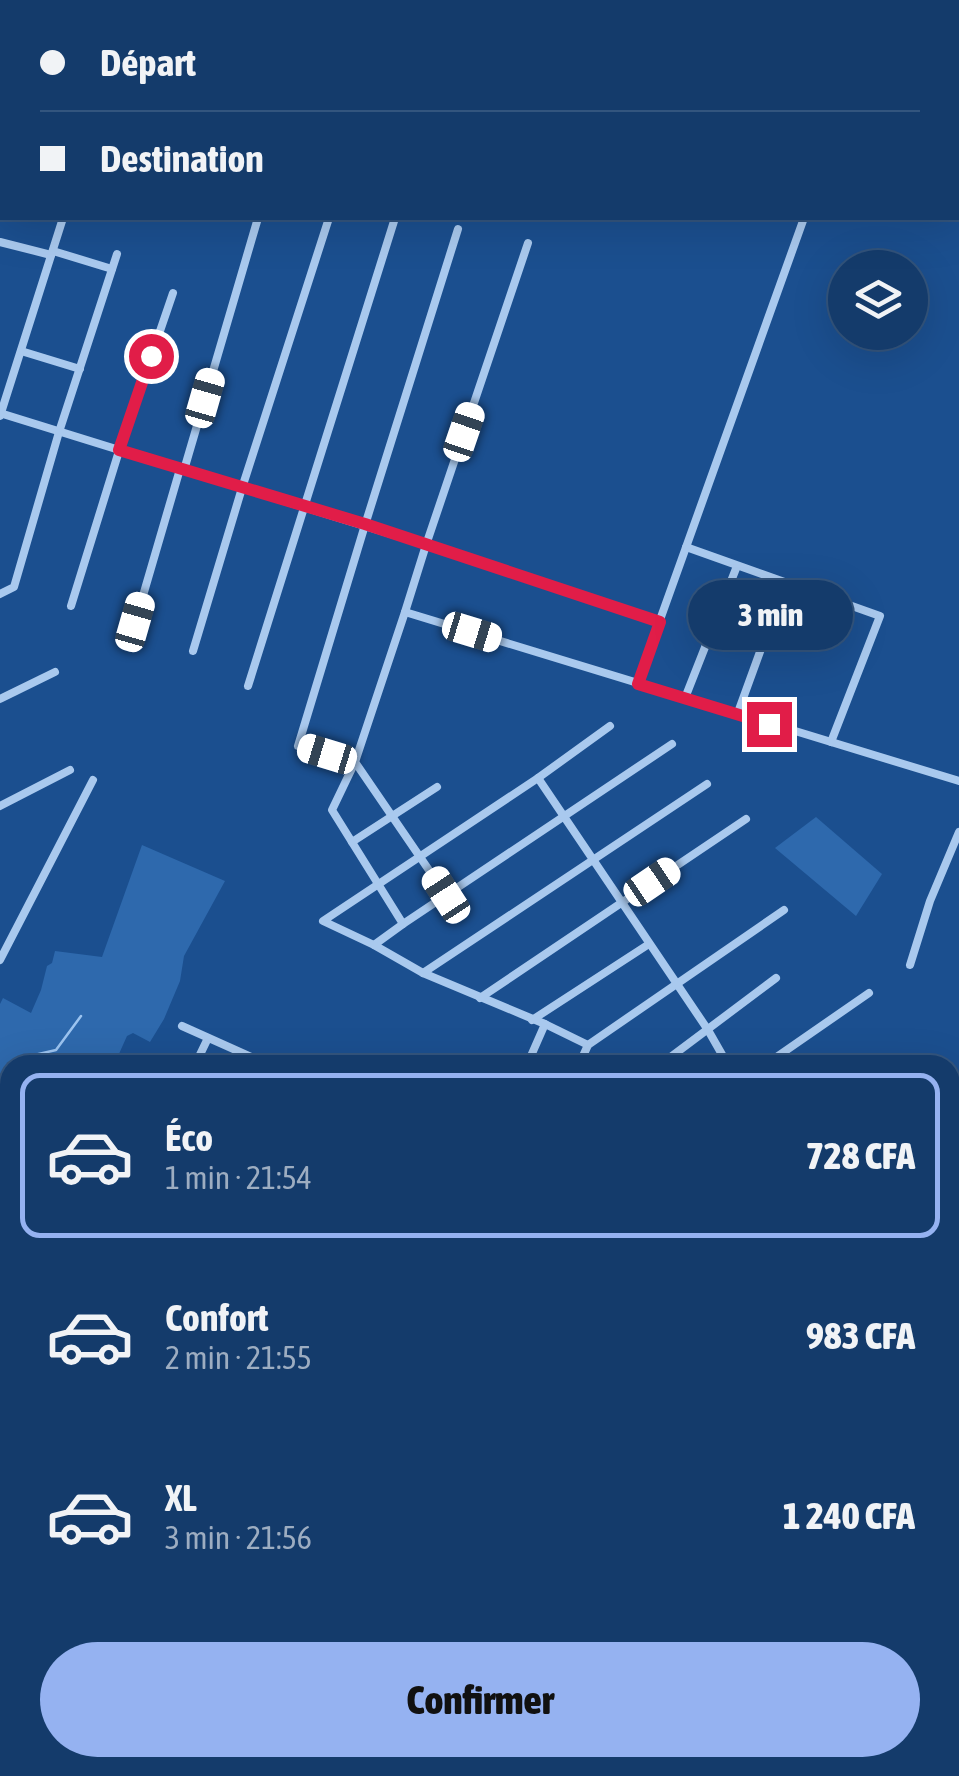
<!DOCTYPE html>
<html lang="fr">
<head>
<meta charset="utf-8">
<style>
	body { margin:0; font-family:"Asap Condensed",sans-serif; background:#1d4271; color:#f1f3f6; height:100vh; display:flex; flex-direction:column; font-size:38px; white-space:nowrap }
	* { box-sizing:border-box; margin:0 }
	p { font-size:32px; color:#9dadc1 }
	.icon { flex:none; width:55px; height:55px; fill:none; stroke:currentColor; stroke-width:2; stroke-linecap:round; stroke-linejoin:round }
	.map { position:relative; flex:1; overflow:hidden }
	.details { position:absolute; left:0px; top:1055px; width:960px; height:722px; display:flex; flex-direction:column; background:#143b6b; border-radius:30px 30px 0 0; box-shadow:0 10px 40px #0002,0 0 0 2px #33557e }
	.details>* { flex:none }
	.guide { position:absolute; left:0px; top:0px; width:960px; height:220px; box-shadow:0 10px 40px #0002,0 0 0 2px #33557e; display:grid; align-content:center; height:220px; padding:0 40px; background:#143b6b }
	.controls { position:absolute; left:828px; top:250px; display:grid; gap:20px }
	.controls a { display:grid; place-items:center; width:100px; height:100px; border-radius:50%; background:#143b6b; box-shadow:0 10px 40px #0002,0 0 0 2px #33557e; font-size:50px }
	.end { position:absolute; width:45px; height:45px; margin:-22px; border:12px solid #e11d48; background:#fff; box-shadow:0 0 0 5px #fff }
	.from { border-radius:50% }
	.bubble { position:absolute; height:70px; border-radius:35px; background:#143b6b; box-shadow:0 10px 40px #0002,0 0 0 2px #33557e; font-size:32px; font-weight:800; line-height:70px; text-align:center }
	.car { position:absolute; width:30px; height:60px; margin:-30px -15px; border-radius:12px; box-shadow:0 0 8px 2px #0007; background:linear-gradient(#fff 24%,#345 0 40%,#fff 0 76%,#345 0 86%,#fff 0) }
	.guide b { display:flex; align-items:center; gap:35px; height:95px; font-size:38px }
	.guide b+b { border-top:2px solid #33557e }
	.guide i { width:25px; height:25px; background:#f1f3f6 }
	ul { padding:18px 0 0; list-style:none }
	li { display:flex; align-items:center; gap:30px; height:165px; margin:0 20px 15px; padding:0 20px; border:5px solid transparent; border-radius:20px }
	li div { flex:1 }
	li b { display:block; font-size:38px }
	li em { font-style:normal; font-weight:800 }
	li.current { border-color:#95b2f1 }
	li>.icon { width:90px; height:90px; stroke-width:1.5 }
	.cta { display:flex; gap:20px; margin-top:auto; padding:20px 40px }
	.cta a { flex:1; height:115px; border-radius:60px; background:#95b2f1; color:#111; font-size:40px; font-weight:800; line-height:115px; text-align:center }
	.map>svg:first-child { display:block }
	.green { fill:#2e69ad }
	.lines { fill:none; stroke-linecap:round; stroke-linejoin:round }
	.stream { stroke:#9cc4f0; stroke-width:2.5 }
	.minor { stroke:#a9c9ee; stroke-width:8 }
	.route { stroke:#e11d48; stroke-width:12 }
</style>
</head>
<body>
<div class="map">
<svg width="959" height="1776" viewBox="0 0 959 1776">
	<rect width="100%" height="100%" fill="#1b4f8f"/>
	<!-- green -->
	<g class="green">
		<path d="M 816,817 L 882,874 L 856,916 L 775,848 Z"/>
		<path d="M 142,845 L 225,881 L 184,956 L 180,981 L 164,1019 L 150,1042 L 133,1033 L 127,1036 L 114,1065 L 10,1065 L 10,1237 L 1,1269 L 10,1276 L 6,1301 L 10,1303 L 10,1343 L 5,1357 L 0,1354 L 0,1004 L 3,998 L 31,1013 L 41,990 L 47,966 L 52,963 L 55,951 L 102,957 Z"/>
	</g>
	<g class="lines">
		<!-- stream -->
		<g class="stream">
			<path d="M 23,1065 L 30,1056 L 56,1050 L 81,1016"/>
			<path d="M 0,1148 L 8,1143 L 7,1124 L 10,1119"/>
		</g>
		<!-- minor -->
		<g class="minor">
			<path d="M 458,229 L 365,525 L 298,746 L 355,762 L 332,810 L 403,924 L 374,945 L 423,973 L 545,1024 L 527,1065"/>
			<path d="M 0,242 L 51,255"/>
			<path d="M 528,243 L 426,545 L 660,622"/>
			<path d="M 53,251 L 112,269"/>
			<path d="M 21,351 L 80,369"/>
			<path d="M 0,413 L 426,545 L 405,612 L 959,781"/>
			<path d="M 0,416 L 63,218"/>
			<path d="M 184,470 L 258,218"/>
			<path d="M 686,547 L 880,616 L 831,742"/>
			<path d="M 0,594 L 14,587 L 59,432 L 117,254"/>
			<path d="M 71,606 L 119,451 L 173,293"/>
			<path d="M 405,612 L 355,762 L 446,895"/>
			<path d="M 135,623 L 180,469"/>
			<path d="M 193,651 L 242,488 L 329,218"/>
			<path d="M 637,684 L 804,218"/>
			<path d="M 248,686 L 395,218"/>
			<path d="M 685,698 L 737,566"/>
			<path d="M 0,699 L 55,672"/>
			<path d="M 737,715 L 785,583"/>
			<path d="M 538,778 L 610,726"/>
			<path d="M 0,806 L 70,770"/>
			<path d="M 352,842 L 437,787"/>
			<path d="M 403,924 L 672,744"/>
			<path d="M 374,945 L 323,921 L 538,778 L 708,1030 L 728,1065"/>
			<path d="M 0,960 L 93,780"/>
			<path d="M 910,965 L 930,901 L 959,832"/>
			<path d="M 423,973 L 707,784"/>
			<path d="M 480,998 L 746,819"/>
			<path d="M 532,1020 L 649,944"/>
			<path d="M 545,1024 L 588,1045"/>
			<path d="M 182,1026 L 269,1065"/>
			<path d="M 195,1065 L 208,1038"/>
			<path d="M 579,1065 L 588,1045 L 784,910"/>
			<path d="M 660,1065 L 776,978"/>
			<path d="M 765,1065 L 869,993"/>
			<path d="M 950,1121 L 959,1102"/>
			<path d="M 950,1211 L 959,1218"/>
			<path d="M 950,1246 L 959,1225"/>
			<path d="M 950,1368 L 959,1349"/>
			<path d="M 950,1378 L 959,1382"/>
			<path d="M 0,1431 L 10,1436"/>
			<path d="M 950,1492 L 959,1473"/>
			<path d="M 0,1497 L 10,1476"/>
			<path d="M 950,1540 L 959,1544"/>
			<path d="M 0,1584 L 10,1588"/>
			<path d="M 950,1620 L 959,1604"/>
			<path d="M 0,1625 L 10,1603"/>
			<path d="M 0,1686 L 10,1688"/>
			<path d="M 950,1693 L 959,1698"/>
			<path d="M 0,1735 L 10,1737"/>
			<path d="M 950,1737 L 959,1709"/>
			<path d="M 128,1768 L 159,1776"/>
			<path d="M 378,1768 L 432,1776"/>
			<path d="M 786,1768 L 854,1776"/>
			<path d="M 873,1768 L 873,1776"/>
			<path d="M 38,1776 L 41,1768"/>
			<path d="M 476,1776 L 479,1768"/>
			<path d="M 532,1776 L 535,1768"/>
			<path d="M 603,1776 L 605,1768"/>
			<path d="M 695,1776 L 697,1768"/>
			<path d="M 938,1776 L 940,1768"/>
		</g>
	</g>
	<g class="lines">
		<!-- route -->
		<path class="route" d="M 151,356 L 119,450 L 365,524 L 660,622 L 638,684 L 769,724"/>
	</g>
</svg>
<div class="controls">
<a><svg class="icon" aria-label="layers" viewBox="0 0 24 24"><path d="M12 4l9 5-9 5-9-5zM3 14l9 5 9-5"/></svg></a>
</div>
<i class="end from" style="left:151px;top:356px"></i>
<i class="end" style="left:769px;top:724px"></i>
<div class="bubble" style="left:688px;top:580px;width:165px">3 min</div>
<i class="car" style="left:205px;top:398px;rotate:16deg"></i>
<i class="car" style="left:464px;top:432px;rotate:19deg"></i>
<i class="car" style="left:135px;top:622px;rotate:16deg"></i>
<i class="car" style="left:472px;top:632px;rotate:107deg"></i>
<i class="car" style="left:327px;top:754px;rotate:287deg"></i>
<i class="car" style="left:652px;top:882px;rotate:56deg"></i>
<i class="car" style="left:446px;top:895px;rotate:327deg"></i>
<div class="guide">
<b><i class="from"></i>Départ</b>
<b><i></i>Destination</b>
</div>
<section class="details">
<ul>
<li class="current"><svg class="icon" aria-label="car" viewBox="0 0 24 24"><path d="M5 17H2v-5l4-1 3-4h7l3 4 3 1v5h-3M9 17h6M6 11h13"/><circle cx="7" cy="17" r="2"/><circle cx="17" cy="17" r="2"/></svg><div><b>Éco</b><p>1 min · 21:54</p></div><em>728 CFA</em></li>
<li><svg class="icon" aria-label="car" viewBox="0 0 24 24"><path d="M5 17H2v-5l4-1 3-4h7l3 4 3 1v5h-3M9 17h6M6 11h13"/><circle cx="7" cy="17" r="2"/><circle cx="17" cy="17" r="2"/></svg><div><b>Confort</b><p>2 min · 21:55</p></div><em>983 CFA</em></li>
<li><svg class="icon" aria-label="car" viewBox="0 0 24 24"><path d="M5 17H2v-5l4-1 3-4h7l3 4 3 1v5h-3M9 17h6M6 11h13"/><circle cx="7" cy="17" r="2"/><circle cx="17" cy="17" r="2"/></svg><div><b>XL</b><p>3 min · 21:56</p></div><em>1 240 CFA</em></li>
</ul>
<div class="cta"><a>Confirmer</a></div>
</section>
</div>
</body>
</html>
